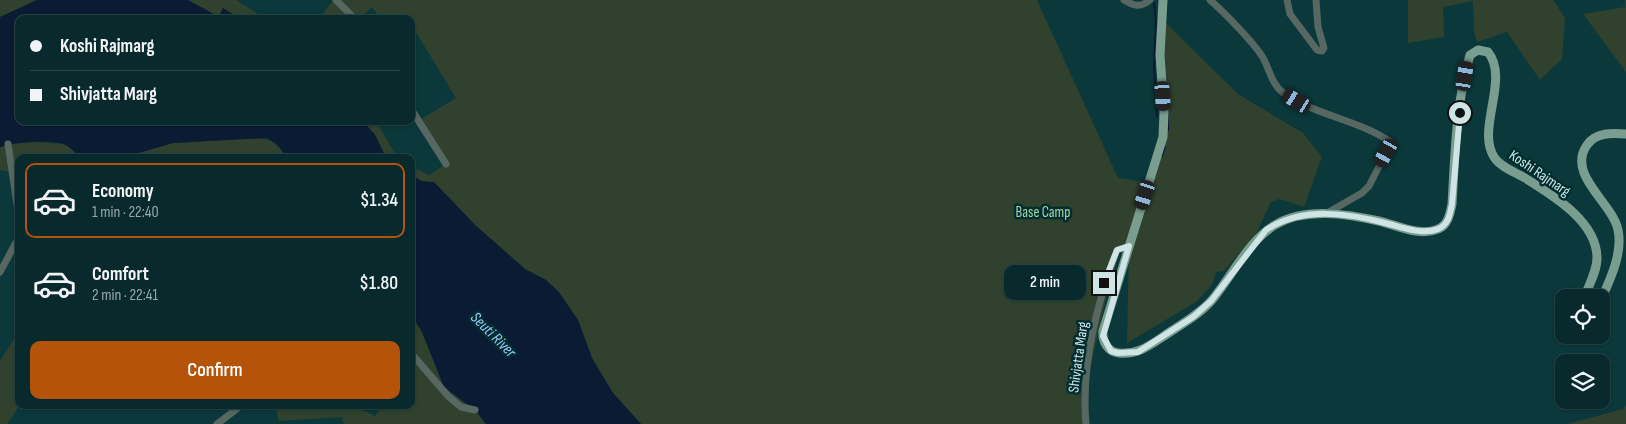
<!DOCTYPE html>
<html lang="en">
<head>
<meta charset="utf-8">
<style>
	body { margin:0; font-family:"Sofia Sans Condensed",sans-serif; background:#163638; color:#f1f3f6; height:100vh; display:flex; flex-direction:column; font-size:19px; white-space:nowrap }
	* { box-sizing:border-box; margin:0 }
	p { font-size:16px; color:#98a7a9 }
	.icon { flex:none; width:28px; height:28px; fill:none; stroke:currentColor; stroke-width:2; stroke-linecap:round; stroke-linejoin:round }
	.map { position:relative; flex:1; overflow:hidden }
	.sheet { position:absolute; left:15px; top:154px; width:400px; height:255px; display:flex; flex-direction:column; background:#082a2c; border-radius:10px; box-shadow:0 1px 4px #0004,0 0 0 1px #294648 }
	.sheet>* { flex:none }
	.banner { position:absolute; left:15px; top:15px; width:400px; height:110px; border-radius:10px; box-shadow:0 1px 4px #0004,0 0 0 1px #294648; display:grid; align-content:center; height:110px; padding:0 15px; background:#082a2c }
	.buttons { position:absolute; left:1555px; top:289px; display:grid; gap:10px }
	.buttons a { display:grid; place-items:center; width:55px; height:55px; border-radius:10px; background:#082a2c; box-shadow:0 1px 4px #0004,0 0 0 1px #294648; font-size:25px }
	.end { position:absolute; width:22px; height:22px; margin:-11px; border:6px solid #cee4e5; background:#111; box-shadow:0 0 0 2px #111 }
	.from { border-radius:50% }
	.bubble { position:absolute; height:35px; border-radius:10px; background:#082a2c; box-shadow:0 1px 4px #0004,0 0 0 1px #294648; font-size:16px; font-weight:600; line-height:35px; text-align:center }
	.car { position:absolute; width:15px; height:30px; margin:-15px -8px; border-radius:6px; box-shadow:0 0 4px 1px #0007; background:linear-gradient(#222 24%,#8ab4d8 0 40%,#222 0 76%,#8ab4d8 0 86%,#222 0) }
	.banner b { display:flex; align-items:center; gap:18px; height:48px; font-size:19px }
	.banner b+b { border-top:1px solid #294648 }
	.banner i { width:12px; height:12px; background:#f1f3f6 }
	ul { padding:9px 0 0; list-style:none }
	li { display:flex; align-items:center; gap:15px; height:75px; margin:0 10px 8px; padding:0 5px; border:2px solid transparent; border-radius:10px }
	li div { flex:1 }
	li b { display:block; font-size:19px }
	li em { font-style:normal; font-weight:600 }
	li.on { border-color:#b45309 }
	li>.icon { width:45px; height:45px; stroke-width:1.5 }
	.primary-button { display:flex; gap:10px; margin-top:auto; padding:10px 15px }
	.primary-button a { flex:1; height:58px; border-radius:10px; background:#b45309; color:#fff; font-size:20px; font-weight:600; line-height:58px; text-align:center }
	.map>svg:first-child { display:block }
	.green { fill:#30422e }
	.water { fill:#0a1b33 }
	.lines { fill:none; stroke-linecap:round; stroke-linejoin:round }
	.stream { stroke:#0a1b33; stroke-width:2 }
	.minor { stroke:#566861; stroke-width:7 }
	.major { stroke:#799e90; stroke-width:9 }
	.route { stroke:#cee4e5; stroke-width:6 }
	.labels { text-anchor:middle; stroke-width:5; stroke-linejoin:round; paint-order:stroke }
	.street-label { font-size:15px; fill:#cee4e5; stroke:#002e30 }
	.park-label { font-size:15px; fill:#a9d5a3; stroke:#002e30 }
	.water-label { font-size:16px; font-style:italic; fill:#a0c3f7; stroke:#002e30 }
</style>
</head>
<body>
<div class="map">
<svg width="1626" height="424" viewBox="0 0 1626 424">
	<rect width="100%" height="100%" fill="#0b383a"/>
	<!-- green -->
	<g class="green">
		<path d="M 0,0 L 37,0 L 0,17 Z"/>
		<path d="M 188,0 L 236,0 L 266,19 L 240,19 L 223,8 L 219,17 Z"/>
		<path d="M 333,0 L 1037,0 L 1118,178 L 1152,183 L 1164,150 L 1169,122 L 1164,68 L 1164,21 L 1238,94 L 1303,133 L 1322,157 L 1304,207 L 1279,199 L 1271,202 L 1257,232 L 1224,271 L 1216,272 L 1212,285 L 1196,302 L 1127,343 L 1129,247 L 1117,250 L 1085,391 L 1087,424 L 641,424 L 613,393 L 592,358 L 578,320 L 546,280 L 525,269 L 475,225 L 447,195 L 411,175 L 411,166 L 429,175 L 446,164 L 418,121 L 456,98 L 414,29 L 411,30 L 411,19 L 381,19 L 372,7 L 359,19 L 319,19 Z"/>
		<path d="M 1408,0 L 1553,0 L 1565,18 L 1562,59 L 1540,80 L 1507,32 L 1477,42 L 1474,32 L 1473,1 L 1443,7 L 1444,37 L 1408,43 Z"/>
		<path d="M 1625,0 L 1626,0 L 1626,72 L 1583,14 L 1625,7 Z"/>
		<path d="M 363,121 L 376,121 L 397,157 L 386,157 L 375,135 Z"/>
		<path d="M 249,138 C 272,138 273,141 287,157 L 131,158 L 132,154 L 173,143 Z"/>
		<path d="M 36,142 L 65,144 L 81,157 L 19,158 L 19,166 L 11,172 L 0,170 L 0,147 L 8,144 Z"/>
		<path d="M 411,314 L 422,332 L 444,387 L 475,410 L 486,424 L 344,424 L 342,417 L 279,421 L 275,405 L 352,405 L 375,416 L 383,405 L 411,405 Z"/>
		<path d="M 19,331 L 20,405 L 7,424 L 0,424 L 0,361 Z"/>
		<path d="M 1626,405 L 1626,424 L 1567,424 L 1623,409 Z"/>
	</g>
	<!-- water -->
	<g class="water">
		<path d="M 37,0 L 188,0 L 219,17 L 223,8 L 240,19 L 19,19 L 19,121 L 363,121 L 375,135 L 386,157 L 287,157 L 277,144 L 267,138 L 173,143 L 122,158 L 81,157 C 76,154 71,148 66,145 C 54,139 12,142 0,147 L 0,17 Z"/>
		<path d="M 411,175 L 421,181 L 434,182 L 475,225 L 525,269 L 546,280 L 559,292 L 578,320 L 592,358 L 613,393 L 641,424 L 486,424 L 475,410 L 444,387 L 422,332 L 411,314 Z"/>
	</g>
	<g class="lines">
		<!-- stream -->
		<g class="stream">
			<path d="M 1154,3 L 1156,22 L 1154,67 L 1157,117"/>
			<path d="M 1168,130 L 1168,114"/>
			<path d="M 1162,156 L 1165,147"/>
		</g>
		<!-- minor -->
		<g class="minor">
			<path d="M 336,0 L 355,19"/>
			<path d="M 1124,0 C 1134,6 1141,8 1150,0"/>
			<path d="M 1210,0 C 1224,12 1252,41 1262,56 C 1270,69 1271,85 1285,94 C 1316,115 1360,121 1389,141 L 1389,147 L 1369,186 L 1362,193 L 1327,213"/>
			<path d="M 1287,0 L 1290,14 L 1317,50 L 1322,51 L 1324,48 L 1318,27 L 1316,0"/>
			<path d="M 411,109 L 446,164"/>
			<path d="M 8,144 L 19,218"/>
			<path d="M 0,272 L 19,237"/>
			<path d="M 411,353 L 448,396 L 461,407 L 475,410"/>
			<path d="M 217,424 L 242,405"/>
			<path d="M 1086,424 C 1081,367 1097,303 1117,250 L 1129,246"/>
		</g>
		<!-- major -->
		<g class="major">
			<path d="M 1163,0 L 1160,55 L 1164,113 L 1163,137 L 1103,331 C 1102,342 1108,352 1119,353 C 1137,355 1149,346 1164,336 C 1180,325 1199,315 1212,300 C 1232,276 1248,241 1275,225 C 1305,207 1347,214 1379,221 C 1396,225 1420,237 1438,229 C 1448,225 1450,214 1452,204 C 1455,155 1456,102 1470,55 L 1478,50 L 1488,52 C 1510,79 1476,129 1494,157 C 1500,167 1515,172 1525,178 C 1552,195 1597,221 1597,258 C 1597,271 1589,285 1584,298"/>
			<path d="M 1601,300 C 1610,280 1623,253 1618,230 C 1613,203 1566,175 1587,145 C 1596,132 1612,133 1626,134"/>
		</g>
	</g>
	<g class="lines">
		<!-- route -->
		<path class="route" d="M 1104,283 L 1117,250 L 1129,246 L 1103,336 L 1111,351 L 1118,353 L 1138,352 L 1193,317 L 1211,301 L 1266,230 C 1303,206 1349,213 1389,224 C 1403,228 1423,235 1438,229 C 1448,225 1450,215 1452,204 L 1460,113"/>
	</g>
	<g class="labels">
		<!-- street labels -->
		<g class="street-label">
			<text transform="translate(1540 173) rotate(34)" y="5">Koshi Rajmarg</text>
			<text transform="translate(1078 357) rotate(-82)" y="5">Shivjatta Marg</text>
		</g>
		<!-- park labels -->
		<g class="park-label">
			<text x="1043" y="217">Base Camp</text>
		</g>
		<!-- water labels -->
		<g class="water-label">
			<text transform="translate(494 334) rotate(45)" y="6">Seuti River</text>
		</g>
	</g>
</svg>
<div class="buttons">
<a><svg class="icon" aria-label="locate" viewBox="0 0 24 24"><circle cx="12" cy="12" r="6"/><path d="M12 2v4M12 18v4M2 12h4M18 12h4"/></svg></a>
<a><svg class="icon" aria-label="layers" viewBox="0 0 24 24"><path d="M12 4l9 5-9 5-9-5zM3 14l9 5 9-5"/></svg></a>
</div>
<i class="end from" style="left:1460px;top:113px"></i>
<i class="end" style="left:1104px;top:283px"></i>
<div class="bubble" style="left:1004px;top:265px;width:82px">2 min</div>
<i class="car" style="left:1465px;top:76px;rotate:9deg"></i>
<i class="car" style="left:1163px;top:96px;rotate:176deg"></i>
<i class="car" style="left:1297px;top:101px;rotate:301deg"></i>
<i class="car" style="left:1386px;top:153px;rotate:209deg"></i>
<i class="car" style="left:1145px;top:195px;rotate:198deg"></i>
<div class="banner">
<b><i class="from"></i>Koshi Rajmarg</b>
<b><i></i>Shivjatta Marg</b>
</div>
<section class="sheet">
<ul>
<li class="on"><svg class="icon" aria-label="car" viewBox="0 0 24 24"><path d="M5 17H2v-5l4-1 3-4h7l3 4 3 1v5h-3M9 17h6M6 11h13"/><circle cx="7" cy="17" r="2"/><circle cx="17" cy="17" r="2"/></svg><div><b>Economy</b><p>1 min · 22:40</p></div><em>$1.34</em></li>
<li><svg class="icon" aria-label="car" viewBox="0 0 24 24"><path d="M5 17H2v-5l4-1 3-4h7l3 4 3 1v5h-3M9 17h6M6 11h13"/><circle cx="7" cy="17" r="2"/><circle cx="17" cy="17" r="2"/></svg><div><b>Comfort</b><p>2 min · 22:41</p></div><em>$1.80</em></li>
</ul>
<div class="primary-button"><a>Confirm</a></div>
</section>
</div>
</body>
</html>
